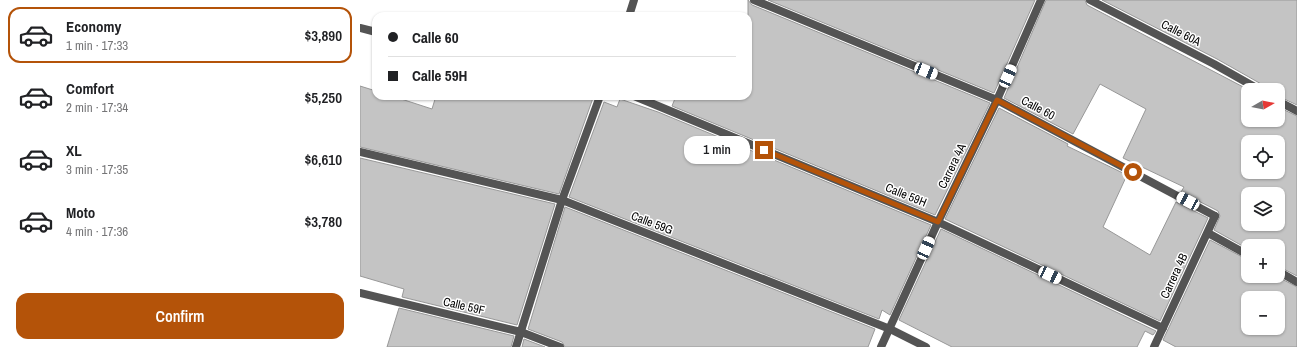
<!DOCTYPE html>
<html lang="en">
<head>
<meta charset="utf-8">
<style>
	body { margin:0; font-family:"Archivo Narrow",sans-serif; background:#f6f6f6; color:#202124; height:100vh; display:flex; flex-direction:column; font-size:15px; white-space:nowrap }
	* { box-sizing:border-box; margin:0 }
	p { font-size:13px; color:#757577 }
	.icon { flex:none; width:22px; height:22px; fill:none; stroke:currentColor; stroke-width:2; stroke-linecap:round; stroke-linejoin:round }
	.map { position:relative; flex:1; overflow:hidden }
	.drawer { display:flex; flex-direction:column; background:#fff; width:360px }
	.drawer>* { flex:none }
	.hud { position:absolute; left:12px; top:12px; width:380px; height:88px; border-radius:12px; box-shadow:0 1px 3px #0004; display:grid; align-content:center; height:88px; padding:0 16px; background:#fff }
	.needle { width:26px; rotate:81deg }
	.controls { position:absolute; left:881px; top:83px; display:grid; gap:8px }
	.controls a { display:grid; place-items:center; width:44px; height:44px; border-radius:8px; background:#fff; box-shadow:0 1px 3px #0004; font-size:20px }
	.end { position:absolute; width:18px; height:18px; margin:-9px; border:5px solid #b45309; background:#fff; box-shadow:0 0 0 2px #fff }
	.from { border-radius:50% }
	.bubble { position:absolute; height:28px; border-radius:12px; background:#fff; box-shadow:0 1px 3px #0004; font-size:13px; font-weight:600; line-height:28px; text-align:center }
	.car { position:absolute; width:12px; height:24px; margin:-12px -6px; border-radius:5px; box-shadow:0 0 3px 1px #0007; background:linear-gradient(#fff 24%,#345 0 40%,#fff 0 76%,#345 0 86%,#fff 0) }
	.hud b { display:flex; align-items:center; gap:14px; height:38px; font-size:15px }
	.hud b+b { border-top:1px solid #e0e0e0 }
	.hud i { width:10px; height:10px; background:#202124 }
	ul { padding:7px 0 0; list-style:none }
	li { display:flex; align-items:center; gap:12px; height:56px; margin:0 8px 6px; padding:0 8px; border:2px solid transparent; border-radius:12px }
	li div { flex:1 }
	li b { display:block; font-size:15px }
	li em { font-style:normal; font-weight:600 }
	li.active { border-color:#b45309 }
	li>.icon { width:36px; height:36px; stroke-width:1.5 }
	.cta { display:flex; gap:8px; margin-top:auto; padding:8px 16px }
	.cta a { flex:1; height:46px; border-radius:12px; background:#b45309; color:#fff; font-size:16px; font-weight:600; line-height:46px; text-align:center }
	main { display:flex; flex:1; min-height:0 }
	.map>svg:first-child { display:block }
	.building { fill:#c4c4c4; stroke:#989898; fill-rule:evenodd }
	.lines { fill:none; stroke-linecap:round; stroke-linejoin:round }
	.service { stroke:#545454; stroke-width:8 }
	.minor { stroke:#545454; stroke-width:8 }
	.route { stroke:#b45309; stroke-width:5 }
	.labels { text-anchor:middle; stroke-width:3; stroke-linejoin:round; paint-order:stroke }
	.street-label { font-size:12px; fill:#000; stroke:#fff }
</style>
</head>
<body>
<main>
<section class="drawer">
<ul>
<li class="active"><svg class="icon" aria-label="car" viewBox="0 0 24 24"><path d="M5 17H2v-5l4-1 3-4h7l3 4 3 1v5h-3M9 17h6M6 11h13"/><circle cx="7" cy="17" r="2"/><circle cx="17" cy="17" r="2"/></svg><div><b>Economy</b><p>1 min · 17:33</p></div><em>$3,890</em></li>
<li><svg class="icon" aria-label="car" viewBox="0 0 24 24"><path d="M5 17H2v-5l4-1 3-4h7l3 4 3 1v5h-3M9 17h6M6 11h13"/><circle cx="7" cy="17" r="2"/><circle cx="17" cy="17" r="2"/></svg><div><b>Comfort</b><p>2 min · 17:34</p></div><em>$5,250</em></li>
<li><svg class="icon" aria-label="car" viewBox="0 0 24 24"><path d="M5 17H2v-5l4-1 3-4h7l3 4 3 1v5h-3M9 17h6M6 11h13"/><circle cx="7" cy="17" r="2"/><circle cx="17" cy="17" r="2"/></svg><div><b>XL</b><p>3 min · 17:35</p></div><em>$6,610</em></li>
<li><svg class="icon" aria-label="car" viewBox="0 0 24 24"><path d="M5 17H2v-5l4-1 3-4h7l3 4 3 1v5h-3M9 17h6M6 11h13"/><circle cx="7" cy="17" r="2"/><circle cx="17" cy="17" r="2"/></svg><div><b>Moto</b><p>4 min · 17:36</p></div><em>$3,780</em></li>
</ul>
<div class="cta"><a>Confirm</a></div>
</section>
<div class="map">
<svg width="937" height="347" viewBox="0 0 937 347">
	<rect width="100%" height="100%" fill="#fff"/>
	<!-- building -->
	<g class="building">
		<path d="M 388,0 L 392,5 L 630,103 L 575,215 L 312,106 L 316,96 L 388,96 Z"/>
		<path d="M 408,0 L 675,0 L 634,93 Z"/>
		<path d="M 686,0 L 725,0 L 727,5 L 889,90 L 888,120 L 918,120 L 918,107 L 937,116 L 937,276 L 918,266 L 918,246 L 888,246 L 888,249 L 854,230 L 860,216 L 858,211 L 821,192 L 824,187 L 763,158 L 786,109 L 740,84 L 713,134 L 644,98 ZM 888,142 L 918,142 L 918,172 L 888,172 ZM 888,194 L 918,194 L 918,224 L 888,224 Z"/>
		<path d="M 742,0 L 937,0 L 937,105 L 918,96 L 918,90 L 905,90 L 903,85 L 857,59 Z"/>
		<path d="M 0,86 L 16,91 L 16,96 L 32,96 L 72,109 L 76,96 L 228,96 L 233,98 L 199,194 L 0,147 Z"/>
		<path d="M 260,99 L 298,112 L 571,225 L 530,315 L 522,310 L 519,319 L 209,197 L 244,102 L 257,107 Z"/>
		<path d="M 639,108 L 708,144 L 707,146 L 767,175 L 743,227 L 790,255 L 816,202 L 848,218 L 800,321 L 585,219 Z"/>
		<path d="M 0,158 L 195,204 L 157,325 L 42,297 L 44,289 L 0,276 Z"/>
		<path d="M 205,207 L 515,329 L 508,347 L 205,347 L 202,342 L 168,329 Z"/>
		<path d="M 581,229 L 796,331 L 793,335 L 785,331 L 777,347 L 592,347 L 539,320 Z"/>
		<path d="M 850,240 L 888,260 L 888,276 L 916,276 L 937,287 L 937,347 L 816,347 L 803,340 ZM 888,298 L 918,298 L 918,328 L 888,328 Z"/>
		<path d="M 39,308 L 154,336 L 151,347 L 27,347 Z"/>
		<path d="M 164,339 L 185,347 L 162,347 Z"/>
	</g>
	<g class="lines">
		<!-- service -->
		<g class="service">
			<path d="M 394,0 L 637,100 L 855,216"/>
			<path d="M 730,0 L 854,64 L 900,90"/>
			<path d="M 0,28 L 16,32"/>
			<path d="M 274,96 L 578,222 L 803,328"/>
			<path d="M 918,101 L 937,111"/>
			<path d="M 0,152 L 202,200 L 530,329 L 566,347"/>
			<path d="M 848,233 L 888,255"/>
			<path d="M 918,271 L 937,282"/>
			<path d="M 0,293 L 161,332 L 200,347"/>
			<path d="M 521,347 L 578,222 L 637,100 L 681,0"/>
		</g>
		<!-- minor -->
		<g class="minor">
			<path d="M 269,16 L 274,0"/>
			<path d="M 156,347 L 202,200 L 240,96"/>
			<path d="M 794,347 L 855,216"/>
		</g>
	</g>
	<g class="lines">
		<!-- route -->
		<path class="route" d="M 404,150 L 578,222 L 637,100 L 773,172"/>
	</g>
	<g class="labels">
		<!-- street labels -->
		<g class="street-label">
			<text transform="translate(821 33) rotate(27)" y="4">Calle 60A</text>
			<text transform="translate(678 108) rotate(28)" y="4">Calle 60</text>
			<text transform="translate(592 166) rotate(-64)" y="4">Carrera 4A</text>
			<text transform="translate(546 195) rotate(22)" y="4">Calle 59H</text>
			<text transform="translate(292 223) rotate(21)" y="4">Calle 59G</text>
			<text transform="translate(814 276) rotate(-65)" y="4">Carrera 4B</text>
			<text transform="translate(104 306) rotate(13)" y="4">Calle 59F</text>
		</g>
	</g>
</svg>
<div class="controls">
<a><svg class="needle" viewBox="-14 -14 28 28"><path d="M0-13l5 13h-10z" fill="#e53935"/><path d="M0 13l5-13h-10z" fill="#757577"/></svg></a>
<a><svg class="icon" aria-label="locate" viewBox="0 0 24 24"><circle cx="12" cy="12" r="6"/><path d="M12 2v4M12 18v4M2 12h4M18 12h4"/></svg></a>
<a><svg class="icon" aria-label="layers" viewBox="0 0 24 24"><path d="M12 4l9 5-9 5-9-5zM3 14l9 5 9-5"/></svg></a>
<a>+</a>
<a>−</a>
</div>
<i class="end from" style="left:773px;top:172px"></i>
<i class="end" style="left:404px;top:150px"></i>
<div class="bubble" style="left:324px;top:136px;width:66px">1 min</div>
<i class="car" style="left:566px;top:71px;rotate:112deg"></i>
<i class="car" style="left:648px;top:76px;rotate:24deg"></i>
<i class="car" style="left:828px;top:201px;rotate:298deg"></i>
<i class="car" style="left:566px;top:248px;rotate:24deg"></i>
<i class="car" style="left:690px;top:275px;rotate:115deg"></i>
<div class="hud">
<b><i class="from"></i>Calle 60</b>
<b><i></i>Calle 59H</b>
</div>
</div>
</main>
</body>
</html>
